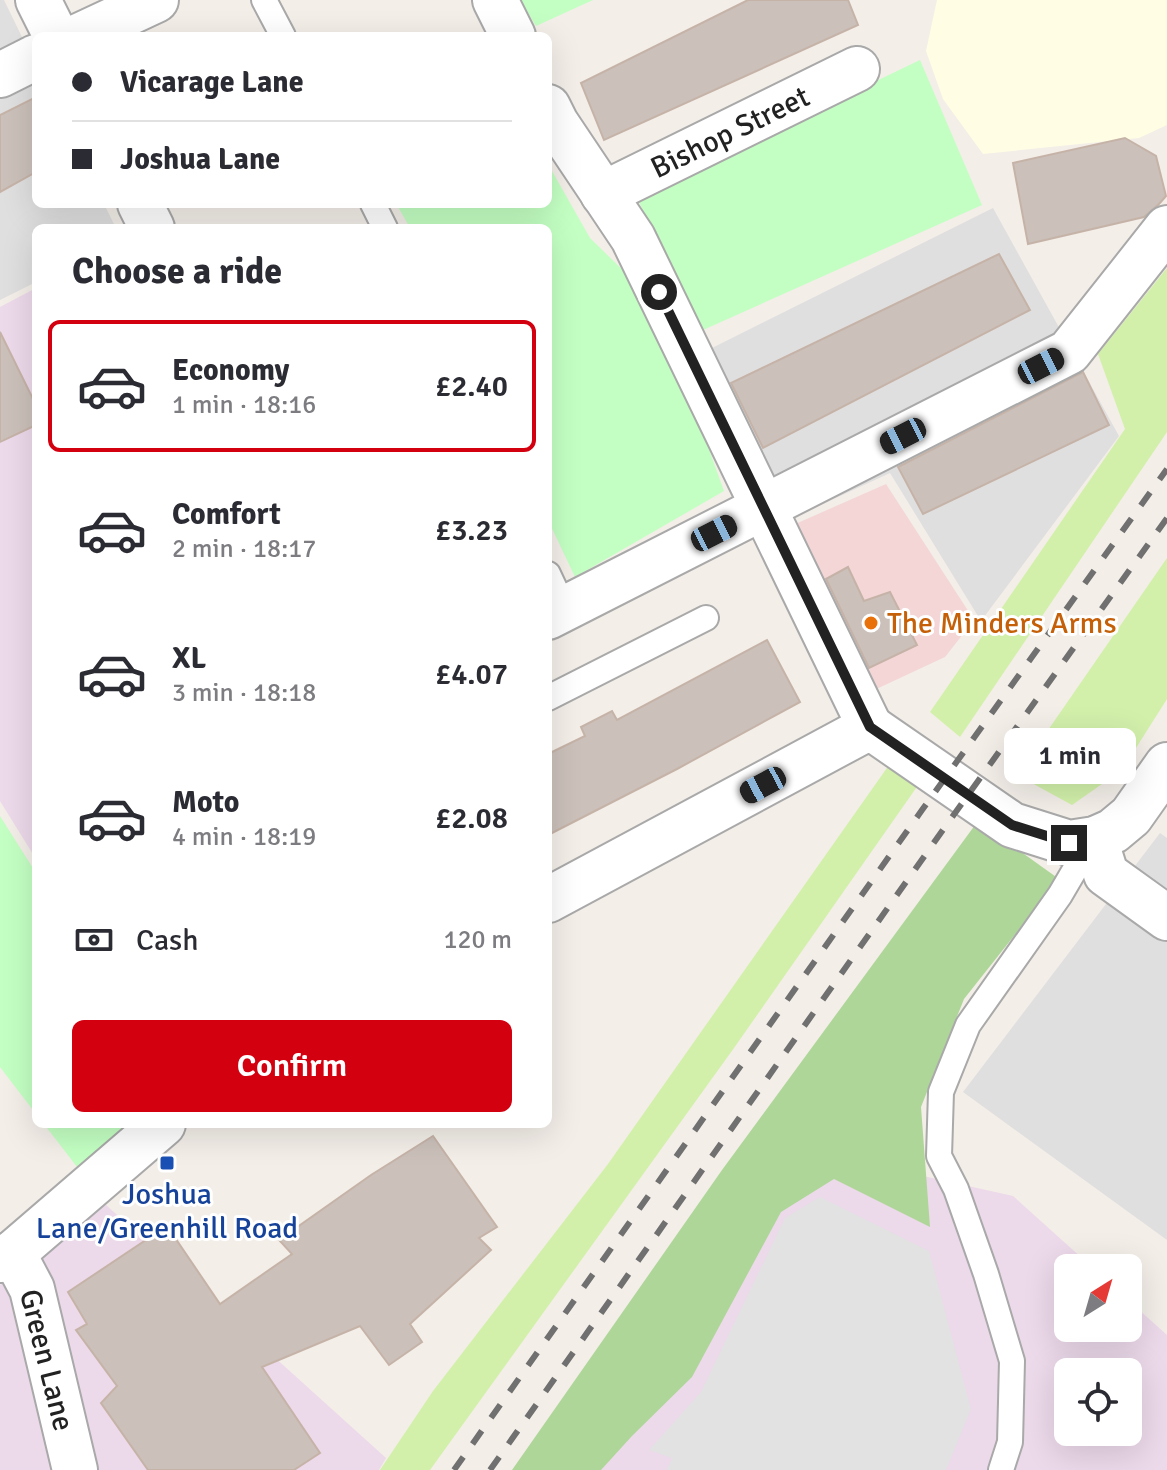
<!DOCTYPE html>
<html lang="en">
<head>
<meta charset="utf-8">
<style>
	body { margin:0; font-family:Signika,sans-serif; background:#f7f7f7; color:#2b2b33; height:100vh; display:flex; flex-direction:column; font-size:30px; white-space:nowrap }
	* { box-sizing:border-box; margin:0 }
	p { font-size:26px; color:#7c7c81 }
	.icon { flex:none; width:44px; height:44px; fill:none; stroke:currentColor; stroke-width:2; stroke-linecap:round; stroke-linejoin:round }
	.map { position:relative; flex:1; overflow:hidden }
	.panel { position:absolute; left:32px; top:224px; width:520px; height:904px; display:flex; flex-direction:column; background:#fff; border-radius:12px; box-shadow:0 8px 32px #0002 }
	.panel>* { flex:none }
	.guide { position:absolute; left:32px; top:32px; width:520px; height:176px; border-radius:12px; box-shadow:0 8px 32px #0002; display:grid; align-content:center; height:176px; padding:0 40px; background:#fff }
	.needle { width:52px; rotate:37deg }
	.fabs { position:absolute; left:1054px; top:1254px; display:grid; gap:16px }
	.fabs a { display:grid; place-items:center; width:88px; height:88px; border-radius:12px; background:#fff; box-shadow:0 8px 32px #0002; font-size:40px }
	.end { position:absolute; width:36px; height:36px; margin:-18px; border:10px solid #222; background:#fff; box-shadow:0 0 0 4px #fff }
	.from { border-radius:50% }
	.bubble { position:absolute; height:56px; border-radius:12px; background:#fff; box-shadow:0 8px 32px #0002; font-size:26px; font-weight:600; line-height:56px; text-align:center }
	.car { position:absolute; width:24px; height:48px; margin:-24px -12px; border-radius:10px; box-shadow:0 0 6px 2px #0007; background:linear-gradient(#222 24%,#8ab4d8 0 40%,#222 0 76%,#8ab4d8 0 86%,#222 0) }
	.guide b { display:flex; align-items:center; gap:28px; height:76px; font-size:30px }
	.guide b+b { border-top:2px solid #e1e1e2 }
	.guide i { width:20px; height:20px; background:#2b2b33 }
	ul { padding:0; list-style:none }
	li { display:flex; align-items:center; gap:24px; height:132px; margin:0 16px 12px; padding:0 24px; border:4px solid transparent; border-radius:12px }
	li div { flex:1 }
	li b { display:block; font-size:30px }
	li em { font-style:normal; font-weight:600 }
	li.on { border-color:#d30010 }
	li>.icon { width:72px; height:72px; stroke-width:1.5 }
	h2 { padding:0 40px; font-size:36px; line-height:96px }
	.pay { display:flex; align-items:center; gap:20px; height:88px; padding:0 40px; font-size:30px }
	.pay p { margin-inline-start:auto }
	.button { display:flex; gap:16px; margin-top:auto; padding:16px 40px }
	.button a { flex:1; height:92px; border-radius:12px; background:#d30010; color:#fff; font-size:32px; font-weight:600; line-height:92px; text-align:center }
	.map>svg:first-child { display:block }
	.residential { fill:#e0dfdf }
	.commercial { fill:#f4d6d7 }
	.industrial { fill:#ecd9ea; fill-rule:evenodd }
	.education { fill:#fffde4 }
	.grass { fill:#d2f0aa }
	.forest { fill:#afd699 }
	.park { fill:#c3ffc3 }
	.parking { fill:#e2e2e2 }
	.building { fill:#cbc0ba; stroke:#c6b3a8; stroke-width:2 }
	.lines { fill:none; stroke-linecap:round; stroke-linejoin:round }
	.service-casing { stroke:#a9a9a9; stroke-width:28 }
	.minor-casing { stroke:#a9a9a9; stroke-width:48 }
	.tertiary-casing { stroke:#a9a9a9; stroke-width:48 }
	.service { stroke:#fff; stroke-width:24 }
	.minor { stroke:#fff; stroke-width:44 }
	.tertiary { stroke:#fff; stroke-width:44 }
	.rail { stroke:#707070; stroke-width:6; stroke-dasharray:16 16; stroke-linecap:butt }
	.route { stroke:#222; stroke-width:10 }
	.food-dot { fill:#e8710a; stroke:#fff; stroke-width:3 }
	.transit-dot { fill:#1a4fb4; stroke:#fff; stroke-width:3 }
	.labels { text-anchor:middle; stroke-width:6; stroke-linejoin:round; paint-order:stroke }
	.street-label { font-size:30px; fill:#222; stroke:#fff }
	.food-label { font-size:30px; fill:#c56008; stroke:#fff; text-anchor:start }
	.transit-label { font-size:30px; fill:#164399; stroke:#fff }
</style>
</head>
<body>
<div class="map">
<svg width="1167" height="1470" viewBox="0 0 1167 1470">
	<rect width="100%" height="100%" fill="#f3eee8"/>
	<!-- residential -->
	<g class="residential">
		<path d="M 0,0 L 4,0 L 36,66 L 36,204 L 104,204 L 116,228 L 36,228 L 36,282 L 0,300 Z"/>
		<path d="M 993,208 L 1119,436 L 981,621 L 890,473 L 788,520 L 706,351 Z"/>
		<path d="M 1160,833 L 1167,838 L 1167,1240 L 963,1092 Z"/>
	</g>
	<!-- commercial -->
	<path class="commercial" d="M 886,484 L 974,620 L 945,657 L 870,692 L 793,525 Z"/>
	<!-- industrial -->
	<g class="industrial">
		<path d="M 36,288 L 36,859 L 0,801 L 0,307 Z"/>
		<path d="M 815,1152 L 1013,1196 L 1093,1268 L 1068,1268 L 1068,1328 L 1128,1328 L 1128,1300 L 1167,1335 L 1167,1470 L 533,1470 ZM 1068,1372 L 1128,1372 L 1128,1432 L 1068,1432 Z"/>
		<path d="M 105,1204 L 386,1458 L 379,1470 L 0,1470 L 0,1285 Z"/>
	</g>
	<!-- education -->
	<path class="education" d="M 937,0 L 1167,0 L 1167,125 L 1139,138 L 983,154 L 943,99 L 926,51 Z"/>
	<!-- grass -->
	<g class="grass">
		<path d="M 1167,268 L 1167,432 L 960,737 L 930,712 L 1125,429 L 1098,354 Z"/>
		<path d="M 1167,558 L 1167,699 L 1122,770 L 1072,805 L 1017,775 Z"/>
		<path d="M 889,765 L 921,781 L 734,1048 L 430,1470 L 380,1470 L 433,1391 L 608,1164 Z"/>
	</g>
	<!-- forest -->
	<path class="forest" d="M 978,821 L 1059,879 L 964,999 L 921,1107 L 930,1227 L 834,1179 L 781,1212 L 692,1377 L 632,1436 L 601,1470 L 512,1470 L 722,1170 Z"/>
	<!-- park -->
	<g class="park">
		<path d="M 520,0 L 593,0 L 536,26 Z"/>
		<path d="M 920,60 L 982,205 L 703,330 L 636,196 Z"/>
		<path d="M 548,164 L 590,238 L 635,282 L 699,422 L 724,491 L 575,577 L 548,520 L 548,228 L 410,228 L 397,205 L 548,204 Z"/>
		<path d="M 0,816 L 36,873 L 36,1114 L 0,1067 Z"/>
		<path d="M 44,1124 L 133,1124 L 84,1176 Z"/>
	</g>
	<!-- parking -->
	<path class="parking" d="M 820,1197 L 929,1251 L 971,1409 L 946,1470 L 667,1470 L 672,1458 L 649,1450 L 701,1392 L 785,1218 Z"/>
	<!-- building -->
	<g class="building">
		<path d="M 748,0 L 848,0 L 858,25 L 604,140 L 581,83 Z"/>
		<path d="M 36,97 L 36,172 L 0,192 L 0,115 Z"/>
		<path d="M 1125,138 L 1156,156 L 1166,196 L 1159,204 L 1144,217 L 1028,244 L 1013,163 Z"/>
		<path d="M 999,254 L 1030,310 L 763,448 L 731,383 Z"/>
		<path d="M 0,332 L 36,405 L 36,425 L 0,442 Z"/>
		<path d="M 1083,372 L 1109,425 L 923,514 L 898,467 Z"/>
		<path d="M 848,567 L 864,601 L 890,592 L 917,645 L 869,668 L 826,579 Z"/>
		<path d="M 767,640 L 800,702 L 677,769 L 548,835 L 548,754 L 585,736 L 581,727 L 612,711 L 617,720 Z"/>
		<path d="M 433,1136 L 497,1227 L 479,1238 L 491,1250 L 410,1324 L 422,1342 L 389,1365 L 360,1326 L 262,1367 L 320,1453 L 294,1470 L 148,1470 L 101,1403 L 117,1386 L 76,1330 L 87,1324 L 68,1292 L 167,1226 L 220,1304 L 292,1254 L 279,1240 L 371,1175 Z"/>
	</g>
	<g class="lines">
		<!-- service casing -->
		<g class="service-casing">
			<g id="service">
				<path d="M 264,0 L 283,36"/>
				<path d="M 373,204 L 385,228"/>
				<path d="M 548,574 L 564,608"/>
				<path d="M 548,698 L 706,618"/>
				<path d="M 1001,1470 L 1010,1442 L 1012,1361 L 986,1274 L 956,1189 L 939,1156 L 941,1092 L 968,1025 L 1060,895 L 1077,866 L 1087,840"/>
			</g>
		</g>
		<!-- minor casing -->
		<g class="minor-casing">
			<g id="minor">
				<path d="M 38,0 L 56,36"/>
				<path d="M 495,0 L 513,36"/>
				<path d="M 79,36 L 156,0"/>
				<path d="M 0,75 L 36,57"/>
				<path d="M 548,107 L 556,123 L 633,238 L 870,727"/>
				<path d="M 603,194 L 857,69"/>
				<path d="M 140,204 L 152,228"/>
				<path d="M 548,617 L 1069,352 L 1167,228"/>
				<path d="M 1095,839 L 1106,874 L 1167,918"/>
				<path d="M 13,1253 L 32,1289 L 75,1470"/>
			</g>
		</g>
		<!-- tertiary casing -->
		<g class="tertiary-casing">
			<g id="tertiary">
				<path d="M 548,900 L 870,727 L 1012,825 L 1069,843 L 1095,839 L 1113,831 L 1131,816 L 1167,765"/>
				<path d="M 0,1260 L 13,1253 L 163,1124"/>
			</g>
		</g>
		<!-- service -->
		<use href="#service" class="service"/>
		<!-- minor -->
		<use href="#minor" class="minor"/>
		<!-- tertiary -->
		<use href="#tertiary" class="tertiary"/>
		<!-- rail -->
		<g class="rail">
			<path d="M 454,1470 L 922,810 L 1167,469"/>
			<path d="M 490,1470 L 945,827 L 1167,518"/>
		</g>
	</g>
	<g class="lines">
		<!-- route -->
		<path class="route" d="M 659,292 L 870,727 L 1012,825 L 1069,843"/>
	</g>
	<!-- markers -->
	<circle class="food-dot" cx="871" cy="623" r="8"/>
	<rect class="transit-dot" x="159" y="1155" width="16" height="16" rx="4"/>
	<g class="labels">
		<!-- street labels -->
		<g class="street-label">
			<text transform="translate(730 132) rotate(-26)" y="10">Bishop Street</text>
			<text transform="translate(47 1360) rotate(76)" y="10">Green Lane</text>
		</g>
		<!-- food labels -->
		<g class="food-label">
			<text x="887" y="633">The Minders Arms</text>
		</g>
		<!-- transit labels -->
		<g class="transit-label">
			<text x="167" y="1204">Joshua<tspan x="167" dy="34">Lane/Greenhill Road</tspan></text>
		</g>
	</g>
</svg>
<div class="fabs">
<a><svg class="needle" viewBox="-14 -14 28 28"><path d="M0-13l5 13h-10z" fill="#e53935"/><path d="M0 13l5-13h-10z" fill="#7c7c81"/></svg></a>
<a><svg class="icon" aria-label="locate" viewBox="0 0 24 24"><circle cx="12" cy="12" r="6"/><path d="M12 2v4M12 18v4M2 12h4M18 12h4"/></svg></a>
</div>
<i class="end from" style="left:659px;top:292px"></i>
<i class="end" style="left:1069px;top:843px"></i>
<div class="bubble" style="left:1004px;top:728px;width:132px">1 min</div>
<i class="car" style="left:1041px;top:366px;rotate:63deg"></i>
<i class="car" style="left:903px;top:436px;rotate:243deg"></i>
<i class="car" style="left:714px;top:533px;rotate:63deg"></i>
<i class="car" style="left:763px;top:785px;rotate:242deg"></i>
<div class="guide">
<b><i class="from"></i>Vicarage Lane</b>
<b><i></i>Joshua Lane</b>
</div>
<section class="panel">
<h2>Choose a ride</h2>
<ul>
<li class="on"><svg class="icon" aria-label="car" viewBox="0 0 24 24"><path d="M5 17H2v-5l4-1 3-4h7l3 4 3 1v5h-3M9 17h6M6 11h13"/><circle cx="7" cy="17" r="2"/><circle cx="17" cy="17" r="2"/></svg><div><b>Economy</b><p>1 min · 18:16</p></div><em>£2.40</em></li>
<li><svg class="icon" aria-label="car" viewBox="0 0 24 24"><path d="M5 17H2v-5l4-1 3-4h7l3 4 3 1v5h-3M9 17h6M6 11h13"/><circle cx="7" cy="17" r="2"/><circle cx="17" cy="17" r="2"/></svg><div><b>Comfort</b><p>2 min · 18:17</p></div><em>£3.23</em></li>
<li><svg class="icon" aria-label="car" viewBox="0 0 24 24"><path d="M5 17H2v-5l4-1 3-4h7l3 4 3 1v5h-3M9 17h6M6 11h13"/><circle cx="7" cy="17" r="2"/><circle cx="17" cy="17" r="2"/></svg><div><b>XL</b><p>3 min · 18:18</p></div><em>£4.07</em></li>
<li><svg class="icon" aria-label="car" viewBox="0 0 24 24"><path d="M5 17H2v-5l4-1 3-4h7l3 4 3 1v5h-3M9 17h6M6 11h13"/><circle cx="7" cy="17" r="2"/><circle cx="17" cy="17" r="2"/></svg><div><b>Moto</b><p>4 min · 18:19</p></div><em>£2.08</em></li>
</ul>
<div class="pay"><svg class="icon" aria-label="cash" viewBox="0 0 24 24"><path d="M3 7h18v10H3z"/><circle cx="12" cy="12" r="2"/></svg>Cash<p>120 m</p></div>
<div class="button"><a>Confirm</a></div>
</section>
</div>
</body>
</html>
